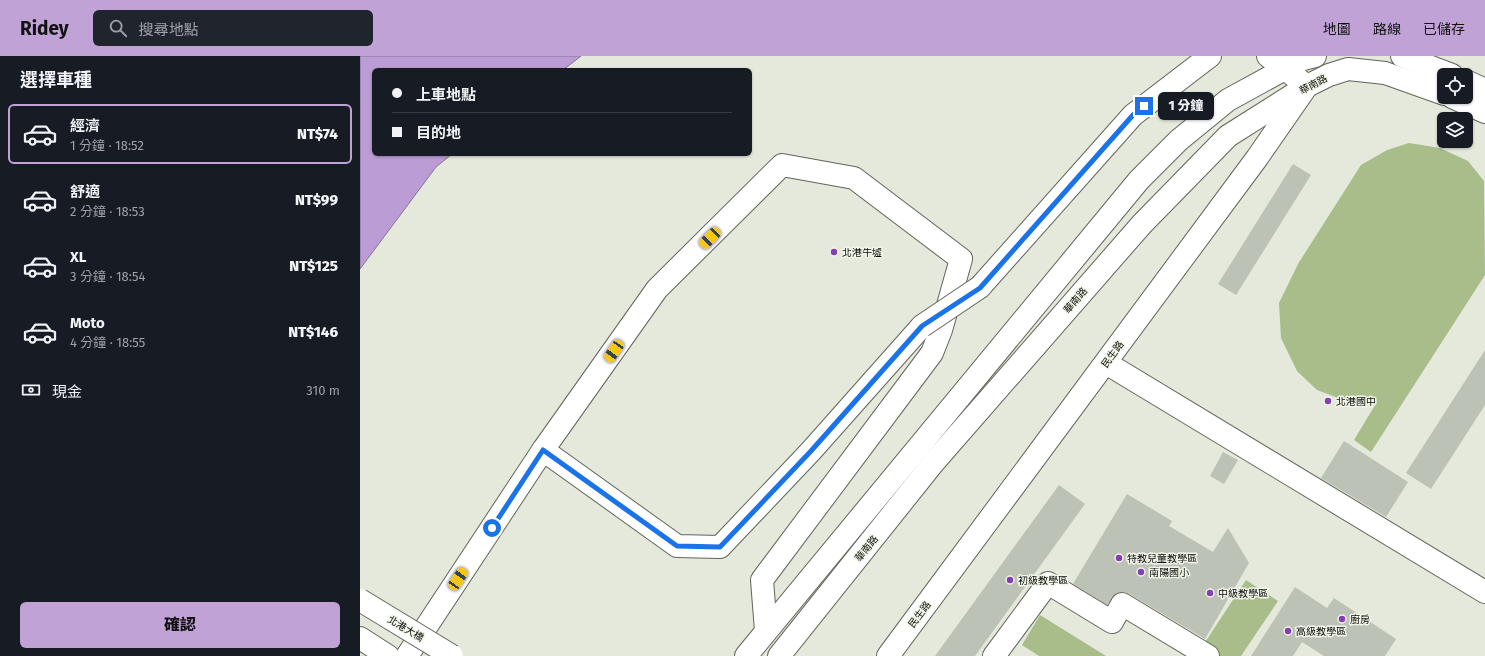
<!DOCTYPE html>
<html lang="zh-TW">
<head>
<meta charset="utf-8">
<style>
	body { margin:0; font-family:"Fira Sans","Noto Sans TC",sans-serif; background:#20242c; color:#f1f3f6; height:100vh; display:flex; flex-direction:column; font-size:15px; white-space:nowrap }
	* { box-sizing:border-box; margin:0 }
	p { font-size:13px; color:#9ea1a6 }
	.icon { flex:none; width:22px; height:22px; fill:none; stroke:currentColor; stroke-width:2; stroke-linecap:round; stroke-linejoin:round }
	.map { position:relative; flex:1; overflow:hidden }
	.details { display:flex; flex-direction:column; background:#171b24; width:360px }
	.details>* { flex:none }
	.hud { position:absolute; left:12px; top:12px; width:380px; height:88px; border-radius:6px; box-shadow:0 1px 3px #0004; display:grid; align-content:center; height:88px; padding:0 20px; background:#171b24 }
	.controls { position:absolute; left:1077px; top:12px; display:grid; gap:8px }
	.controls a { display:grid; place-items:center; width:36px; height:36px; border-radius:6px; background:#171b24; box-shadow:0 1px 3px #0004; font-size:20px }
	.end { position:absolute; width:18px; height:18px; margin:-9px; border:5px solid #1a73e8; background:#fff; box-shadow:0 0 0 2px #fff }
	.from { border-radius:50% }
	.bubble { position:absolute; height:28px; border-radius:6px; background:#171b24; box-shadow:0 1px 3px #0004; font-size:13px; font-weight:800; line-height:28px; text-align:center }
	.car { position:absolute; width:12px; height:24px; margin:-12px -6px; border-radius:5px; box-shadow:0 0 3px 1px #0007; background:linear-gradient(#f5c518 24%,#345 0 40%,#f5c518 0 76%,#345 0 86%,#f5c518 0) }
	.hud b { display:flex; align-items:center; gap:14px; height:38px; font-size:15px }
	.hud b+b { border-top:1px solid #363941 }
	.hud i { width:10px; height:10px; background:#f1f3f6 }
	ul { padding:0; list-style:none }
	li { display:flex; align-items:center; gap:12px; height:60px; margin:0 8px 6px; padding:0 12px; border:2px solid transparent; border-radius:6px }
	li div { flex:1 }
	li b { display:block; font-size:15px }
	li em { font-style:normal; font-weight:800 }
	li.on { border-color:#c0a2d7 }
	li>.icon { width:36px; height:36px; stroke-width:1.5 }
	h2 { padding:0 20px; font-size:18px; line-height:48px }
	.pay { display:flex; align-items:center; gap:10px; height:44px; padding:0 20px; font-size:15px }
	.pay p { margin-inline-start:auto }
	.button { display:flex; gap:8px; margin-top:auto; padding:8px 20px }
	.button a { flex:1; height:46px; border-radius:6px; background:#c0a2d7; color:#111; font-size:16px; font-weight:800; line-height:46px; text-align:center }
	header { display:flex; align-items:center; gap:24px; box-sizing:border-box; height:56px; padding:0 20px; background:#c0a2d7; color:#111 }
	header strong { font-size:19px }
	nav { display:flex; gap:22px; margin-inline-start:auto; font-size:14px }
	.search { width:280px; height:36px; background:#20242c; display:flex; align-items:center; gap:10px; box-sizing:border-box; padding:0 14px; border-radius:6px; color:#9ea1a6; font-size:15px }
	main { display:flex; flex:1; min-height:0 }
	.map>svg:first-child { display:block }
	.green { fill:#a9bd8a }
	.water { fill:#bb9cd5; stroke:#867198 }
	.building { fill:#bcc2b5 }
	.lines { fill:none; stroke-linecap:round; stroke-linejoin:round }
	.minor-casing { stroke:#61655a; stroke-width:24 }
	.major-casing { stroke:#61655a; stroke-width:24 }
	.minor { stroke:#fff; stroke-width:22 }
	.major { stroke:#fff; stroke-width:22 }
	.minor-bridge-casing { stroke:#61655a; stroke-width:24; stroke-linecap:butt }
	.major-bridge-casing { stroke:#61655a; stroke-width:24; stroke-linecap:butt }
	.minor-bridge { stroke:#fff; stroke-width:22 }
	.major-bridge { stroke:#fff; stroke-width:22 }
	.route { stroke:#1a73e8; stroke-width:5 }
	.poi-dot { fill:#843fb2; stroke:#f1f6e9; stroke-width:1.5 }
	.labels { text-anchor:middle; stroke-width:3; stroke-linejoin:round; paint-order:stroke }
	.street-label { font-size:10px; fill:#0b0c08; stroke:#f1f6e9 }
	.poi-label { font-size:10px; fill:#0b0c08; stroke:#f1f6e9; text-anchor:start }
</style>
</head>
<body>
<header>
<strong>Ridey</strong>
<div class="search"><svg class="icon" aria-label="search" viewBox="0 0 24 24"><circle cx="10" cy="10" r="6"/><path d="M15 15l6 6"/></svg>搜尋地點</div>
<nav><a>地圖</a><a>路線</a><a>已儲存</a></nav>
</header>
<main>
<section class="details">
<h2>選擇車種</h2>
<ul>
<li class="on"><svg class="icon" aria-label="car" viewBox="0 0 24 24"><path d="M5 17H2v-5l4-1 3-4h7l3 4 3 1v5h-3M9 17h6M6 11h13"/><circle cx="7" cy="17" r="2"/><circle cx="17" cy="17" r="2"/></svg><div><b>經濟</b><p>1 分鐘 · 18:52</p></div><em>NT$74</em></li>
<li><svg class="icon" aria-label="car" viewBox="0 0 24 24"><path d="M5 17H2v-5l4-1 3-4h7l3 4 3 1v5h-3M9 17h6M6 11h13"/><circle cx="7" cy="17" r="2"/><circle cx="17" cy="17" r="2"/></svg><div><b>舒適</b><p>2 分鐘 · 18:53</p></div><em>NT$99</em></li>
<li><svg class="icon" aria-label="car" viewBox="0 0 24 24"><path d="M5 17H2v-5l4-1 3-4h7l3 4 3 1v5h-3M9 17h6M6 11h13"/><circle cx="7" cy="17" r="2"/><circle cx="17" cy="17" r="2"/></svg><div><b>XL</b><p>3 分鐘 · 18:54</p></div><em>NT$125</em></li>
<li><svg class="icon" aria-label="car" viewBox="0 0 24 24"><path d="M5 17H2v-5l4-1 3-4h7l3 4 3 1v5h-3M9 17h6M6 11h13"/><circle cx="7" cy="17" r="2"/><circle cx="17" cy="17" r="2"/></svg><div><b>Moto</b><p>4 分鐘 · 18:55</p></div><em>NT$146</em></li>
</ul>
<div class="pay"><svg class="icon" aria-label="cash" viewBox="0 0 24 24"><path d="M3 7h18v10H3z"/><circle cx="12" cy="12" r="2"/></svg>現金<p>310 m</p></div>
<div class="button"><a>確認</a></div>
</section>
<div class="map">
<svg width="1125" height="600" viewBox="0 0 1125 600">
	<rect width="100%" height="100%" fill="#e4e9dc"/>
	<!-- green -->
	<g class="green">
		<path d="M 1049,87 L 1080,92 L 1108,105 L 1124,125 L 1125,219 L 1011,396 L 994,384 L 1017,346 L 978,342 L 957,334 L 937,315 L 921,282 L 919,247 L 938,208 L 1001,109 L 1027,94 Z"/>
		<path d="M 886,524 L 918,545 L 881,600 L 836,600 Z"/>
		<path d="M 680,559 L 746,600 L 679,600 L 662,589 Z"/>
	</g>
	<!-- water -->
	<path class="water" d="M 0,0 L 221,0 L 203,14 L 14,14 L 14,98 L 92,98 L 76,111 L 0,213 Z"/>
	<!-- building -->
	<g class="building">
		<path d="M 933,108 L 951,119 L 876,239 L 858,228 Z"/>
		<path d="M 1125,294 L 1125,349 L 1071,433 L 1046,417 Z"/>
		<path d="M 984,385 L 1048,426 L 1026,461 L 961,422 Z"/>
		<path d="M 863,396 L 878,404 L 864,428 L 850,420 Z"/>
		<path d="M 699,429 L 725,448 L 615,600 L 575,600 Z"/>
		<path d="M 767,438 L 812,465 L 809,470 L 853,496 L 868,472 L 889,507 L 845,583 L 768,537 L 762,536 L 756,537 L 747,549 L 713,528 Z"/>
		<path d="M 935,531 L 967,552 L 974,542 L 1036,583 L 1025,600 L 964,600 L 942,586 L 933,600 L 891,600 Z"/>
	</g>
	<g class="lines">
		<!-- minor casing -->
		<g class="minor-casing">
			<g id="minor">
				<path d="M 620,231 L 773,59 L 850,0"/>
				<path d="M 746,307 L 1125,536"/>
				<path d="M 183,394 L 317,490 L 360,491 L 451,395 L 562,270"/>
				<path d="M 47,600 L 183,394 L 297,233 L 422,109 L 494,122 L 601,203 L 581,274 L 572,297 L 402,524 L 406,575"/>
				<path d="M 528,600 L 897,102 L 947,30 L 908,0"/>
				<path d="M 634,600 L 688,527 L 752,566 L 762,548 L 848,600"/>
			</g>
		</g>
		<!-- major casing -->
		<g class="major-casing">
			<g id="major">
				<path d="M 1042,0 L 1092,19"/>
				<path d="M 1106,25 L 1125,34"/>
				<path d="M 1092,41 L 1125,56"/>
				<path d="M 0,582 L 28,600"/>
				<path d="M 386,600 L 779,124 L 819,84 L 868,44 L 943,3 L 955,0"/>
				<path d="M 419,600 L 574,406 L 782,168 L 868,80 L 947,30 L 969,19 L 988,13 L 1025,17 L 1084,38"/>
			</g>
		</g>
		<!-- minor -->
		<use href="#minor" class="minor"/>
		<!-- major -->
		<use href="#major" class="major"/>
		<!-- minor-bridge casing -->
		<g class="minor-bridge-casing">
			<path id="minor-bridge" d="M 562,270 L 620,231"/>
		</g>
		<!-- major-bridge casing -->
		<g class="major-bridge-casing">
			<path id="major-bridge" d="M 0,544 L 92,600"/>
		</g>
		<!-- minor-bridge -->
		<use href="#minor-bridge" class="minor-bridge"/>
		<!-- major-bridge -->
		<use href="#major-bridge" class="major-bridge"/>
	</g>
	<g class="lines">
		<!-- route -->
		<path class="route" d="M 132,472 L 183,394 L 317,490 L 360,491 L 451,395 L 562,270 L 620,232 L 773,59 L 784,50"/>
	</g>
	<!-- markers -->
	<g class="poi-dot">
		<circle cx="474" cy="196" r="4"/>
		<circle cx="968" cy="345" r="4"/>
		<circle cx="759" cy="502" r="4"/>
		<circle cx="781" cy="516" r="4"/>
		<circle cx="650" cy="524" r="4"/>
		<circle cx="850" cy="537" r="4"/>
		<circle cx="982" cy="563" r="4"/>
		<circle cx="928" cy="575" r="4"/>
	</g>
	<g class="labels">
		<!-- street labels -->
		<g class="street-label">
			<text transform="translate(953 28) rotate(-28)" y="4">華南路</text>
			<text transform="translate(715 244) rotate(-49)" y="4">華南路</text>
			<text transform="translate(752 298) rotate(-54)" y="4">民生路</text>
			<text transform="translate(506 492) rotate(-51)" y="4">華南路</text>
			<text transform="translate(559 558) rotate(-53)" y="4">民生路</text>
			<text transform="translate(46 572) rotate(31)" y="4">北港大橋</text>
		</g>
		<!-- poi labels -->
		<g class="poi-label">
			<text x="482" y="200">北港牛墟</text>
			<text x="976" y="349">北港國中</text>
			<text x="767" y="506">特教兒童教學區</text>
			<text x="789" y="520">南陽國小</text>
			<text x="658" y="528">初級教學區</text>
			<text x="858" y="541">中級教學區</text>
			<text x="990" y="567">廚房</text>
			<text x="936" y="579">高級教學區</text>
		</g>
	</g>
</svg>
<div class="controls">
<a><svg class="icon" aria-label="locate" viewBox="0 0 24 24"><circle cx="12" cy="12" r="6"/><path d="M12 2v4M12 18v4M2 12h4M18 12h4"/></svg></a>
<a><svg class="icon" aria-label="layers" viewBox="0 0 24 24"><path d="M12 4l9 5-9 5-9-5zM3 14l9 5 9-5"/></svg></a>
</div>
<i class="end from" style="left:132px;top:472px"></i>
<i class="end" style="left:784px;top:50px"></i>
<div class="bubble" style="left:798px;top:36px;width:56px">1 分鐘</div>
<i class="car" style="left:350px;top:182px;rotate:225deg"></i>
<i class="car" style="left:254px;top:295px;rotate:215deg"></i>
<i class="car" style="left:98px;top:523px;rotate:34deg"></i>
<div class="hud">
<b><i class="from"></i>上車地點</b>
<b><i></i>目的地</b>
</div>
</div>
</main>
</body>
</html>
